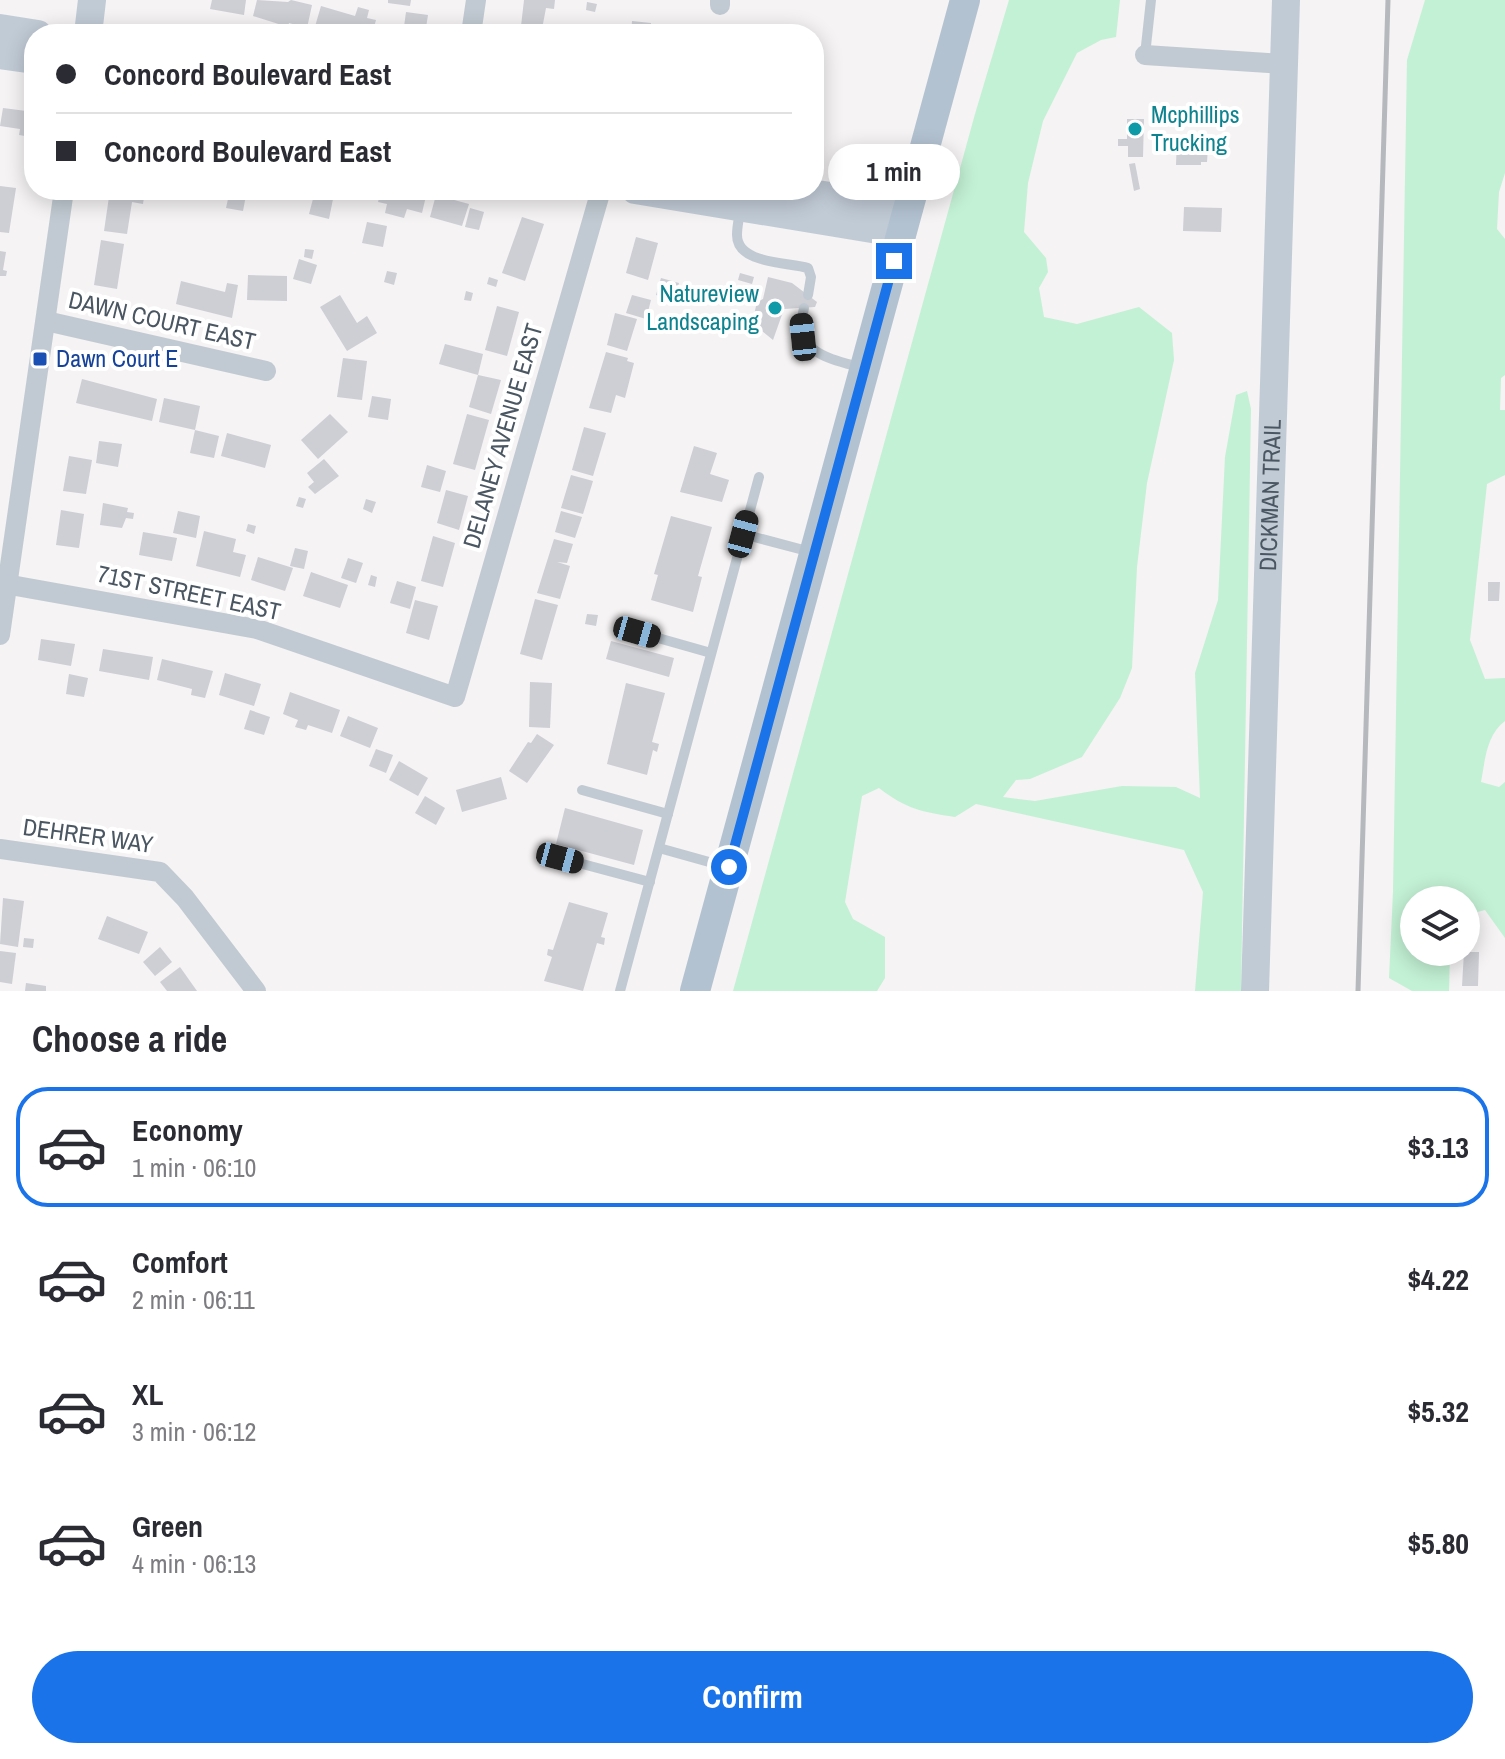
<!DOCTYPE html>
<html lang="en">
<head>
<meta charset="utf-8">
<style>
	body { margin:0; font-family:"Archivo Narrow",sans-serif; background:#f2f2f3; color:#2b2b33; height:100vh; display:flex; flex-direction:column; font-size:30px; white-space:nowrap }
	* { box-sizing:border-box; margin:0 }
	p { font-size:26px; color:#7c7c81 }
	.icon { flex:none; width:44px; height:44px; fill:none; stroke:currentColor; stroke-width:2; stroke-linecap:round; stroke-linejoin:round }
	.map { position:relative; height:991px; overflow:hidden }
	.drawer { display:flex; flex-direction:column; background:#fff; flex:1 }
	.drawer>* { flex:none }
	.banner { position:absolute; left:24px; top:24px; width:800px; height:176px; border-radius:32px; box-shadow:0 4px 20px #0003; display:grid; align-content:center; height:176px; padding:0 32px; background:#fff }
	.controls { position:absolute; left:1400px; top:886px; display:grid; gap:16px }
	.controls a { display:grid; place-items:center; width:80px; height:80px; border-radius:50%; background:#fff; box-shadow:0 4px 20px #0003; font-size:40px }
	.end { position:absolute; width:36px; height:36px; margin:-18px; border:10px solid #1a73e8; background:#fff; box-shadow:0 0 0 4px #fff }
	.from { border-radius:50% }
	.bubble { position:absolute; height:56px; border-radius:28px; background:#fff; box-shadow:0 4px 20px #0003; font-size:26px; font-weight:800; line-height:56px; text-align:center }
	.car { position:absolute; width:24px; height:48px; margin:-24px -12px; border-radius:10px; box-shadow:0 0 6px 2px #0007; background:linear-gradient(#222 24%,#8ab4d8 0 40%,#222 0 76%,#8ab4d8 0 86%,#222 0) }
	.banner b { display:flex; align-items:center; gap:28px; height:76px; font-size:30px }
	.banner b+b { border-top:2px solid #e1e1e2 }
	.banner i { width:20px; height:20px; background:#2b2b33 }
	ul { padding:0; list-style:none }
	li { display:flex; align-items:center; gap:24px; height:120px; margin:0 16px 12px; padding:0 16px; border:4px solid transparent; border-radius:32px }
	li div { flex:1 }
	li b { display:block; font-size:30px }
	li em { font-style:normal; font-weight:800 }
	li.active { border-color:#1a73e8 }
	li>.icon { width:72px; height:72px; stroke-width:1.5 }
	h2 { padding:0 32px; font-size:36px; line-height:96px }
	.action { display:flex; gap:16px; margin-top:auto; padding:16px 32px }
	.action a { flex:1; height:92px; border-radius:48px; background:#1a73e8; color:#fff; font-size:32px; font-weight:800; line-height:92px; text-align:center }
	.map>svg:first-child { display:block }
	.green { fill:#c3f1d5 }
	.building { fill:#cdcfd5 }
	.lines { fill:none; stroke-linecap:round; stroke-linejoin:round }
	.lane { stroke:#c1cad2; stroke-width:10 }
	.street { stroke:#c1cad2; stroke-width:20 }
	.secondary { stroke:#c1cbd6; stroke-width:28 }
	.primary { stroke:#b3c2d1; stroke-width:30 }
	.rail { stroke:#b5b8bd; stroke-width:5 }
	.route { stroke:#1a73e8; stroke-width:10 }
	.culture-dot { fill:#0f9aa8; stroke:#fff; stroke-width:3 }
	.transit-dot { fill:#1a4fb4; stroke:#fff; stroke-width:3 }
	.labels { text-anchor:middle; stroke-width:8; stroke-linejoin:round; paint-order:stroke }
	.culture-label { font-size:24px; fill:#0d838f; stroke:#fff; text-anchor:start }
	.street-label { font-size:24px; fill:#4a5661; stroke:#fff }
	.transit-label { font-size:24px; fill:#164399; stroke:#fff; text-anchor:start }
</style>
</head>
<body>
<div class="map">
<svg width="1505" height="991" viewBox="0 0 1505 991">
	<rect width="100%" height="100%" fill="#f5f3f3"/>
	<!-- green -->
	<g class="green">
		<path d="M 1009,0 L 1120,0 L 1116,37 L 1101,40 L 1077,53 L 1043,121 L 1028,183 L 1024,232 L 1046,258 L 1048,272 L 1039,288 L 1044,317 L 1077,324 L 1139,307 L 1172,333 L 1174,360 L 1147,483 L 1137,567 L 1132,668 L 1120,698 L 1082,757 L 1030,779 L 1016,780 L 1003,797 L 1035,801 L 1122,786 L 1176,787 L 1200,798 L 1195,673 L 1218,600 L 1225,457 L 1236,395 L 1247,391 L 1251,409 L 1241,991 L 1195,991 L 1203,892 L 1184,850 L 976,804 L 955,817 C 922,812 906,809 879,788 L 862,796 L 845,902 L 853,919 L 885,937 L 885,978 L 877,991 L 733,991 L 975,114 Z"/>
		<path d="M 1425,0 L 1505,0 L 1505,173 L 1499,192 L 1497,229 L 1505,239 L 1505,375 L 1501,378 L 1500,410 L 1505,410 L 1505,475 L 1487,484 L 1470,640 L 1485,679 L 1505,678 L 1505,721 C 1486,735 1485,761 1481,782 L 1499,787 L 1505,782 L 1505,938 L 1485,910 L 1466,915 L 1466,900 L 1414,900 L 1414,952 L 1450,952 L 1449,991 L 1412,991 L 1389,978 L 1393,892 L 1407,60 Z"/>
	</g>
	<!-- building -->
	<g class="building">
		<path d="M 212,0 L 246,0 L 244,15 L 210,9 Z"/>
		<path d="M 257,0 L 288,2 L 291,0 L 312,5 L 307,28 L 289,23 L 288,27 L 253,16 Z"/>
		<path d="M 388,0 L 411,0 L 410,6 L 388,3 Z"/>
		<path d="M 524,0 L 555,0 L 554,9 L 546,8 L 542,29 L 521,26 Z"/>
		<path d="M 587,2 L 597,4 L 595,12 L 586,10 Z"/>
		<path d="M 321,6 L 355,16 L 358,7 L 369,10 L 367,18 L 376,20 L 372,34 L 328,34 L 314,30 Z"/>
		<path d="M 406,12 L 428,15 L 425,34 L 403,34 Z"/>
		<path d="M 632,21 L 651,23 L 650,34 L 631,34 Z"/>
		<path d="M 3,108 L 34,112 L 31,137 L 19,135 L 20,129 L 0,126 Z"/>
		<path d="M 1127,119 L 1144,119 L 1143,157 L 1128,157 L 1128,146 L 1118,146 L 1118,139 L 1127,139 Z"/>
		<path d="M 1177,138 L 1202,139 L 1201,147 L 1208,147 L 1207,162 L 1201,162 L 1201,165 L 1176,165 Z"/>
		<path d="M 1135,163 L 1140,189 L 1134,191 L 1129,164 Z"/>
		<path d="M 0,186 L 16,188 L 9,233 L 0,232 Z"/>
		<path d="M 110,190 L 145,190 L 143,204 L 132,202 L 127,234 L 104,231 Z"/>
		<path d="M 181,190 L 188,190 L 187,200 L 179,199 Z"/>
		<path d="M 230,190 L 247,190 L 243,211 L 226,208 Z"/>
		<path d="M 327,190 L 365,190 L 362,200 Z"/>
		<path d="M 381,190 L 427,192 L 422,213 L 407,209 L 404,218 L 385,213 L 387,204 L 378,202 Z"/>
		<path d="M 314,195 L 333,199 L 329,219 L 309,214 Z"/>
		<path d="M 436,195 L 469,204 L 462,226 L 430,217 Z"/>
		<path d="M 1184,207 L 1222,208 L 1221,232 L 1183,231 Z"/>
		<path d="M 470,208 L 484,212 L 479,230 L 465,227 Z"/>
		<path d="M 522,217 L 544,224 L 525,281 L 502,273 Z"/>
		<path d="M 367,222 L 387,226 L 383,247 L 362,243 Z"/>
		<path d="M 636,237 L 658,243 L 648,280 L 626,273 Z"/>
		<path d="M 101,240 L 124,244 L 117,289 L 94,285 Z"/>
		<path d="M 305,249 L 314,250 L 312,259 L 304,257 Z"/>
		<path d="M 0,251 L 6,252 L 3,270 L 7,271 L 6,276 L 0,276 Z"/>
		<path d="M 299,259 L 317,265 L 311,284 L 293,279 Z"/>
		<path d="M 387,271 L 397,273 L 394,285 L 384,282 Z"/>
		<path d="M 740,273 L 754,277 L 752,284 L 738,280 Z"/>
		<path d="M 248,275 L 287,276 L 287,301 L 247,300 Z"/>
		<path d="M 489,277 L 498,280 L 496,287 L 487,284 Z"/>
		<path d="M 768,277 L 792,283 L 817,302 L 815,307 L 784,309 L 773,340 L 752,323 L 757,302 L 763,299 Z"/>
		<path d="M 661,278 L 679,283 L 674,300 L 656,295 Z"/>
		<path d="M 181,281 L 225,292 L 227,283 L 238,285 L 232,318 L 176,304 Z"/>
		<path d="M 466,291 L 473,293 L 471,301 L 464,300 Z"/>
		<path d="M 340,295 L 357,323 L 367,316 L 377,333 L 347,351 L 320,307 Z"/>
		<path d="M 632,295 L 651,300 L 646,319 L 626,313 Z"/>
		<path d="M 497,306 L 519,312 L 507,356 L 485,350 Z"/>
		<path d="M 615,313 L 637,319 L 627,351 L 607,345 Z"/>
		<path d="M 445,344 L 483,354 L 478,375 L 439,364 Z"/>
		<path d="M 606,352 L 628,358 L 627,361 L 634,363 L 625,398 L 616,395 L 611,413 L 589,408 Z"/>
		<path d="M 343,358 L 367,361 L 362,400 L 337,397 Z"/>
		<path d="M 478,375 L 501,380 L 491,414 L 469,407 Z"/>
		<path d="M 82,379 L 157,399 L 152,421 L 76,403 Z"/>
		<path d="M 372,396 L 391,399 L 388,420 L 368,417 Z"/>
		<path d="M 164,398 L 200,406 L 195,430 L 219,436 L 214,458 L 190,453 L 195,430 L 159,422 Z"/>
		<path d="M 330,414 L 348,432 L 318,459 L 301,440 Z"/>
		<path d="M 467,414 L 489,420 L 475,470 L 453,464 Z"/>
		<path d="M 584,427 L 606,433 L 593,476 L 572,470 Z"/>
		<path d="M 227,433 L 271,445 L 265,468 L 221,456 Z"/>
		<path d="M 99,441 L 122,444 L 118,467 L 96,463 Z"/>
		<path d="M 694,446 L 717,453 L 710,474 L 729,480 L 722,502 L 680,492 Z"/>
		<path d="M 69,456 L 92,460 L 86,494 L 63,491 Z"/>
		<path d="M 324,459 L 339,476 L 315,494 L 308,487 L 314,482 L 307,473 Z"/>
		<path d="M 427,465 L 446,471 L 440,492 L 421,487 Z"/>
		<path d="M 571,475 L 593,481 L 583,514 L 561,508 Z"/>
		<path d="M 446,490 L 468,496 L 459,530 L 437,523 Z"/>
		<path d="M 299,497 L 306,499 L 303,508 L 296,506 Z"/>
		<path d="M 366,499 L 376,502 L 372,513 L 363,509 Z"/>
		<path d="M 103,503 L 128,508 L 127,512 L 134,513 L 133,519 L 126,518 L 122,528 L 100,525 Z"/>
		<path d="M 61,510 L 84,514 L 79,548 L 56,545 Z"/>
		<path d="M 178,511 L 200,516 L 196,538 L 173,533 Z"/>
		<path d="M 561,511 L 582,517 L 575,538 L 555,532 Z"/>
		<path d="M 671,516 L 712,527 L 698,576 L 702,577 L 693,612 L 651,600 L 658,575 L 654,574 Z"/>
		<path d="M 248,524 L 256,526 L 254,534 L 246,531 Z"/>
		<path d="M 204,531 L 236,539 L 233,552 L 246,555 L 240,577 L 196,566 Z"/>
		<path d="M 143,532 L 177,538 L 172,561 L 139,555 Z"/>
		<path d="M 433,536 L 455,543 L 443,587 L 421,581 Z"/>
		<path d="M 554,539 L 573,544 L 567,563 L 557,562 L 570,566 L 560,599 L 537,593 Z"/>
		<path d="M 295,548 L 308,551 L 304,569 L 290,566 Z"/>
		<path d="M 258,557 L 293,568 L 285,591 L 251,580 Z"/>
		<path d="M 348,558 L 363,563 L 356,583 L 341,578 Z"/>
		<path d="M 311,572 L 348,585 L 340,608 L 303,596 Z"/>
		<path d="M 371,575 L 377,577 L 375,587 L 368,585 Z"/>
		<path d="M 397,581 L 416,587 L 410,609 L 390,603 Z"/>
		<path d="M 1488,582 L 1500,582 L 1499,601 L 1488,601 Z"/>
		<path d="M 535,599 L 558,605 L 542,660 L 520,654 Z"/>
		<path d="M 415,600 L 438,606 L 429,640 L 406,633 Z"/>
		<path d="M 587,614 L 598,615 L 596,626 L 585,624 Z"/>
		<path d="M 41,639 L 75,644 L 71,666 L 38,660 Z"/>
		<path d="M 611,641 L 674,658 L 669,677 L 606,659 Z"/>
		<path d="M 103,649 L 153,657 L 149,680 L 99,671 Z"/>
		<path d="M 162,659 L 213,671 L 205,698 L 191,695 L 192,689 L 157,680 Z"/>
		<path d="M 225,673 L 261,684 L 254,706 L 219,695 Z"/>
		<path d="M 69,674 L 88,678 L 84,697 L 66,694 Z"/>
		<path d="M 530,682 L 552,683 L 550,728 L 529,727 Z"/>
		<path d="M 626,683 L 665,693 L 652,742 L 659,744 L 657,752 L 653,750 L 647,775 L 607,764 Z"/>
		<path d="M 290,692 L 340,710 L 332,733 L 308,725 L 306,730 L 295,727 L 298,720 L 283,714 Z"/>
		<path d="M 250,710 L 270,717 L 264,735 L 244,729 Z"/>
		<path d="M 348,716 L 378,728 L 370,748 L 340,736 Z"/>
		<path d="M 537,734 L 554,745 L 527,783 L 509,771 L 528,742 L 531,743 Z"/>
		<path d="M 376,749 L 393,755 L 386,773 L 369,766 Z"/>
		<path d="M 399,761 L 428,778 L 418,796 L 389,780 Z"/>
		<path d="M 501,777 L 507,799 L 462,812 L 456,790 Z"/>
		<path d="M 425,796 L 445,808 L 436,825 L 415,813 Z"/>
		<path d="M 565,808 L 643,830 L 634,865 L 556,844 Z"/>
		<path d="M 3,898 L 24,901 L 18,947 L 0,944 Z"/>
		<path d="M 569,902 L 608,913 L 601,937 L 605,938 L 604,945 L 597,943 L 583,991 L 544,981 L 552,957 L 547,955 L 548,949 L 553,950 Z"/>
		<path d="M 107,916 L 148,932 L 139,954 L 98,939 Z"/>
		<path d="M 24,938 L 34,939 L 33,948 L 23,947 Z"/>
		<path d="M 160,947 L 172,962 L 155,976 L 143,962 Z"/>
		<path d="M 0,951 L 16,953 L 12,984 L 0,982 Z"/>
		<path d="M 1464,952 L 1479,952 L 1478,986 L 1462,986 Z"/>
		<path d="M 180,967 L 197,991 L 167,991 L 160,982 Z"/>
		<path d="M 26,983 L 46,986 L 46,991 L 25,991 Z"/>
	</g>
	<g class="lines">
		<!-- lane -->
		<g class="lane">
			<path d="M 1145,55 L 1151,0"/>
			<path d="M 745,190 C 742,204 737,221 737,235 C 737,264 787,262 808,268 L 811,277 L 808,295"/>
			<path d="M 804,308 C 793,353 827,358 863,368"/>
			<path d="M 743,534 L 811,552"/>
			<path d="M 637,632 L 711,653"/>
			<path d="M 582,790 L 668,814"/>
			<path d="M 659,848 L 727,867"/>
			<path d="M 560,858 L 650,882"/>
			<path d="M 620,991 L 759,477"/>
		</g>
		<!-- street -->
		<g class="street">
			<path d="M 720,5 L 720,0"/>
			<path d="M 471,34 L 476,0"/>
			<path d="M 1145,55 L 1285,64"/>
			<path d="M 46,321 L 266,371"/>
			<path d="M 0,583 L 257,629 L 455,697 L 601,190"/>
			<path d="M 0,635 L 64,190"/>
			<path d="M 0,849 L 160,872 L 185,898 L 256,991"/>
		</g>
		<!-- secondary -->
		<g class="secondary">
			<path d="M 0,28 L 38,34"/>
			<path d="M 88,34 L 92,0"/>
			<path d="M 0,55 L 34,60"/>
			<path d="M 635,190 L 902,234"/>
			<path d="M 791,190 L 909,208"/>
			<path id="s1" d="M 1255,991 L 1286,0"/>
		</g>
		<!-- primary -->
		<path class="primary" d="M 695,991 L 965,0"/>
		<!-- rail -->
		<path class="rail" d="M 1358,991 L 1388,0"/>
	</g>
	<g class="lines">
		<!-- route -->
		<path class="route" d="M 729,867 L 894,261"/>
	</g>
	<!-- markers -->
	<g class="culture-dot">
		<circle cx="1135" cy="129" r="8"/>
		<circle cx="775" cy="308" r="8"/>
	</g>
	<rect class="transit-dot" x="32" y="351" width="16" height="16" rx="4"/>
	<g class="labels">
		<!-- culture labels -->
		<g class="culture-label">
			<text x="1151" y="123">Mcphillips<tspan x="1151" dy="28">Trucking</tspan></text>
			<text x="759" y="302" text-anchor="end">Natureview<tspan x="759" dy="28">Landscaping</tspan></text>
		</g>
		<!-- street labels -->
		<g class="street-label">
			<text transform="translate(162 321) rotate(13)" y="8">DAWN COURT EAST</text>
			<text transform="translate(503 436) rotate(-74)" y="8">DELANEY AVENUE EAST</text>
			<text dy="8" stroke="none"><textPath href="#s1" startOffset="496">DICKMAN TRAIL</textPath></text>
			<text transform="translate(189 593) rotate(12)" y="8">71ST STREET EAST</text>
			<text transform="translate(88 836) rotate(8)" y="8">DEHRER WAY</text>
		</g>
		<!-- transit labels -->
		<g class="transit-label">
			<text x="56" y="367">Dawn Court E</text>
		</g>
	</g>
</svg>
<div class="controls">
<a><svg class="icon" aria-label="layers" viewBox="0 0 24 24"><path d="M12 4l9 5-9 5-9-5zM3 14l9 5 9-5"/></svg></a>
</div>
<i class="end from" style="left:729px;top:867px"></i>
<i class="end" style="left:894px;top:261px"></i>
<div class="bubble" style="left:828px;top:144px;width:132px">1 min</div>
<i class="car" style="left:803px;top:337px;rotate:354deg"></i>
<i class="car" style="left:743px;top:534px;rotate:15deg"></i>
<i class="car" style="left:637px;top:632px;rotate:106deg"></i>
<i class="car" style="left:560px;top:858px;rotate:105deg"></i>
<div class="banner">
<b><i class="from"></i>Concord Boulevard East</b>
<b><i></i>Concord Boulevard East</b>
</div>
</div>
<section class="drawer">
<h2>Choose a ride</h2>
<ul>
<li class="active"><svg class="icon" aria-label="car" viewBox="0 0 24 24"><path d="M5 17H2v-5l4-1 3-4h7l3 4 3 1v5h-3M9 17h6M6 11h13"/><circle cx="7" cy="17" r="2"/><circle cx="17" cy="17" r="2"/></svg><div><b>Economy</b><p>1 min · 06:10</p></div><em>$3.13</em></li>
<li><svg class="icon" aria-label="car" viewBox="0 0 24 24"><path d="M5 17H2v-5l4-1 3-4h7l3 4 3 1v5h-3M9 17h6M6 11h13"/><circle cx="7" cy="17" r="2"/><circle cx="17" cy="17" r="2"/></svg><div><b>Comfort</b><p>2 min · 06:11</p></div><em>$4.22</em></li>
<li><svg class="icon" aria-label="car" viewBox="0 0 24 24"><path d="M5 17H2v-5l4-1 3-4h7l3 4 3 1v5h-3M9 17h6M6 11h13"/><circle cx="7" cy="17" r="2"/><circle cx="17" cy="17" r="2"/></svg><div><b>XL</b><p>3 min · 06:12</p></div><em>$5.32</em></li>
<li><svg class="icon" aria-label="car" viewBox="0 0 24 24"><path d="M5 17H2v-5l4-1 3-4h7l3 4 3 1v5h-3M9 17h6M6 11h13"/><circle cx="7" cy="17" r="2"/><circle cx="17" cy="17" r="2"/></svg><div><b>Green</b><p>4 min · 06:13</p></div><em>$5.80</em></li>
</ul>
<div class="action"><a>Confirm</a></div>
</section>
</body>
</html>
